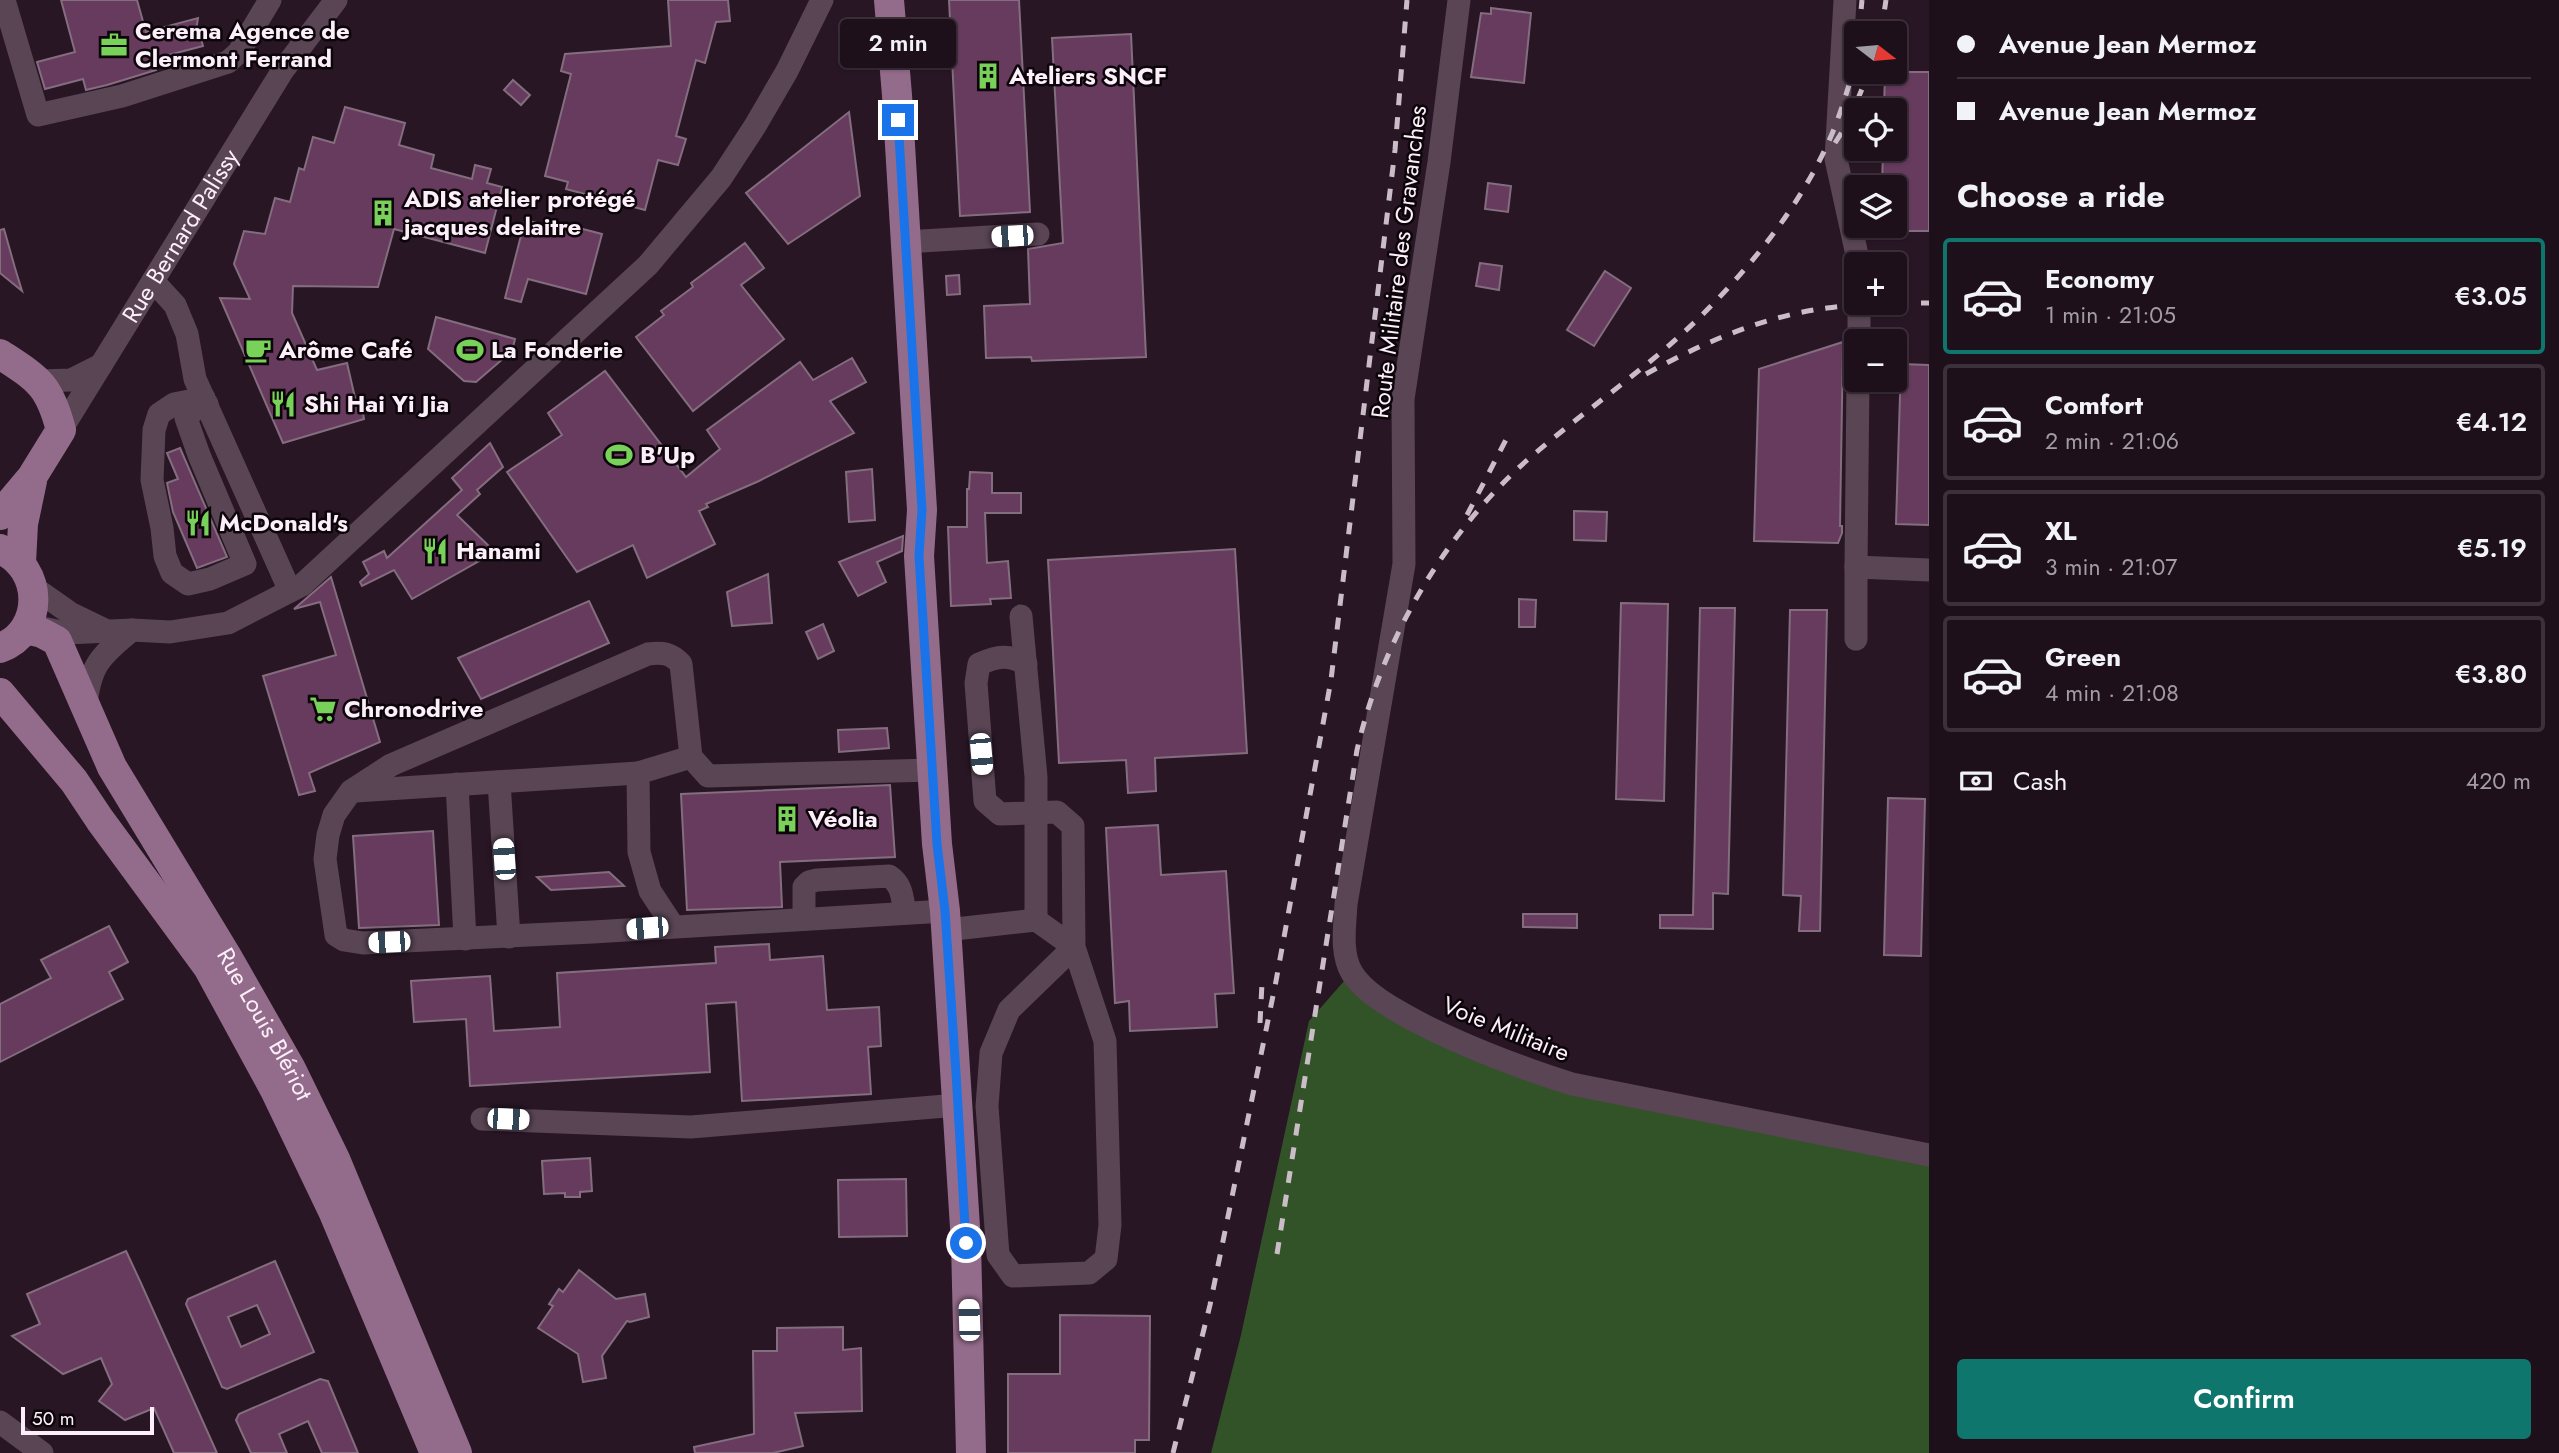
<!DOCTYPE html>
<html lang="en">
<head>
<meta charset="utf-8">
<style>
	body { margin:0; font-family:Jost,sans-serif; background:#261924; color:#f1f3f6; height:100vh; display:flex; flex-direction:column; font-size:26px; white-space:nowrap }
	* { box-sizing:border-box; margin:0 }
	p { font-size:23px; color:#a19da3 }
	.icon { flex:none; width:38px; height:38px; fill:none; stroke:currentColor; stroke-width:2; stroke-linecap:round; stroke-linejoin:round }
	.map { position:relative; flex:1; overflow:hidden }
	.sheet { display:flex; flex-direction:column; background:#1e101b; width:630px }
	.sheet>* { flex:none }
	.banner { display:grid; align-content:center; height:154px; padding:0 28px; background:#1e101b }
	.needle { width:46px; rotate:106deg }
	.controls { position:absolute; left:1844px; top:21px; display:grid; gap:14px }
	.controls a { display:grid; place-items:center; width:63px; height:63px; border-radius:7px; background:#1e101b; box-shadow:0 2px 5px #0004,0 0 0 2px #3c303a; font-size:35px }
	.scale { position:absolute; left:21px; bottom:18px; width:133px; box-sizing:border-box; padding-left:7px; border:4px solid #fceff9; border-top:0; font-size:19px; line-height:24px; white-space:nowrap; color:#fceff9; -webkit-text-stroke:5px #0c050a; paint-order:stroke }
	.end { position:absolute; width:32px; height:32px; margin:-16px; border:9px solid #1a73e8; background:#fff; box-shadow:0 0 0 4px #fff }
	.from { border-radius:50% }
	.bubble { position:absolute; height:49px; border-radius:7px; background:#1e101b; box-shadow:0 2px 5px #0004,0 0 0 2px #3c303a; font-size:23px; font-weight:600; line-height:49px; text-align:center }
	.car { position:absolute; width:21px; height:42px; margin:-21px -10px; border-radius:9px; box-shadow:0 0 5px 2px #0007; background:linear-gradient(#fff 24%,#345 0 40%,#fff 0 76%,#345 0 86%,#fff 0) }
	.banner b { display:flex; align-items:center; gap:24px; height:66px; font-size:26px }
	.banner b+b { border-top:2px solid #3c303a }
	.banner i { width:18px; height:18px; background:#f1f3f6 }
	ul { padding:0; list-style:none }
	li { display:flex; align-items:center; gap:21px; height:116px; margin:0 14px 10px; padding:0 14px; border:4px solid #3c303a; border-radius:7px }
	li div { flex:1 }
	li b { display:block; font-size:26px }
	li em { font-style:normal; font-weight:600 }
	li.selected { border-color:#0f766e }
	li>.icon { width:63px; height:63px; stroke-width:1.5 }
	h2 { padding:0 28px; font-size:32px; line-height:84px }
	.pay { display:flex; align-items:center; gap:18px; height:77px; padding:0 28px; font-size:26px }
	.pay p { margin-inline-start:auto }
	.primary-button { display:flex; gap:14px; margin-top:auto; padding:14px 28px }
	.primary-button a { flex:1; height:80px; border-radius:7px; background:#0f766e; color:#fff; font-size:28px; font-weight:600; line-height:80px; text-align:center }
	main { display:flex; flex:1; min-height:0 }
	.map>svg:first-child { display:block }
	.forest { fill:#325327 }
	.building { fill:#663b5d; stroke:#836d7e; stroke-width:2; fill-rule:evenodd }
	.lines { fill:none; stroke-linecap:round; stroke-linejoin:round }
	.minor { stroke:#594554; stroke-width:23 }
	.major { stroke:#946c8b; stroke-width:30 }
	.rail { stroke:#cbbdc8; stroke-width:5; stroke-dasharray:12 12; stroke-linecap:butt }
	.route { stroke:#1a73e8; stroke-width:9 }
	.labels { text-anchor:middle; stroke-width:5; stroke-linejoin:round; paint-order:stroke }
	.poi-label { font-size:24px; font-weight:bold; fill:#fceff9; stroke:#0c050a; text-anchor:start }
	.street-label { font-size:24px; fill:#fceff9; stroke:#0c050a }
</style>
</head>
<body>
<main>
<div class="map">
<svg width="1929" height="1453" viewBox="0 0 1929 1453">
	<rect width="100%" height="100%" fill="#281624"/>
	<!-- forest -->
	<path class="forest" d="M 1352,972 L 1526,1070 L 1929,1155 L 1929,1453 L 1211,1453 L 1241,1335 L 1309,1021 Z"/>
	<!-- building -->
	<g class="building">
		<path d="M 61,0 L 137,0 L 146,32 L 198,18 L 196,31 L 200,35 L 203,46 L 153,59 L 156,70 L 107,85 L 86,90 L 83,79 L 45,89 L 37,62 L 75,52 Z"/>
		<path d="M 668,0 L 728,0 L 730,21 L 716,22 L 705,63 L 696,60 L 676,136 L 686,139 L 678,165 L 658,160 L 645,210 L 566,189 L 568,182 L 545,176 L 571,74 L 561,71 L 565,54 L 671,46 Z"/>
		<path d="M 949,0 L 1019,0 L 1030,212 L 960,216 Z"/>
		<path d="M 1491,8 L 1531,13 L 1524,83 L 1471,77 L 1481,13 L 1491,14 Z"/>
		<path d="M 1131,34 L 1146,357 L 1032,361 L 1031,357 L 986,358 L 984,306 L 1030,304 L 1028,249 L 1063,243 L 1052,38 Z"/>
		<path d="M 1885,72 L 1929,72 L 1929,231 L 1895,231 L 1895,187 L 1882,187 L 1883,149 L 1895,149 L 1895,110 L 1884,110 Z"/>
		<path d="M 513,80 L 530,95 L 521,105 L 504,90 Z"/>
		<path d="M 345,107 L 405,123 L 399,145 L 434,155 L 431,168 L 472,179 L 475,165 L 491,169 L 487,183 L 502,187 L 485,253 L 394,229 L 378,287 L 293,286 L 292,313 L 317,370 L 347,363 L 356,402 L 361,401 L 364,419 L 283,443 L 220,298 L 250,299 L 234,264 L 244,231 L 265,234 L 275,198 L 290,202 L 299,168 L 304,170 L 313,137 L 334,143 Z"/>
		<path d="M 849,112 L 860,196 L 788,244 L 746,193 Z"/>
		<path d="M 1488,183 L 1511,186 L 1508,212 L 1485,209 Z"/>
		<path d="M 525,220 L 573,232 L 575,227 L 602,234 L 586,294 L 528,279 L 521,302 L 505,298 Z"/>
		<path d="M 4,229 L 15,268 L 22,291 L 0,273 L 0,230 Z"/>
		<path d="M 745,243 L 764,268 L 741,285 L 784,339 L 693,411 L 636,337 L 664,315 L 661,311 L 693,287 L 691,283 Z"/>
		<path d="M 1480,263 L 1502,266 L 1499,290 L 1476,286 Z"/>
		<path d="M 1605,271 L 1631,288 L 1594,346 L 1567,330 Z"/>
		<path d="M 959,275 L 960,294 L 947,295 L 946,276 Z"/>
		<path d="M 436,317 L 515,339 L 512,351 L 476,382 L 464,381 L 428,349 Z"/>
		<path d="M 1843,342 L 1840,526 L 1842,526 L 1842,533 L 1838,543 L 1754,541 L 1759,369 Z"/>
		<path d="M 852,358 L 866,382 L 830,401 L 854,433 L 759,481 L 706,504 L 708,507 L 699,511 L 715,544 L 647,578 L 633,545 L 577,572 L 507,472 L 562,435 L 548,413 L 605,371 L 686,477 L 720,449 L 707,430 L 800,362 L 813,380 Z"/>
		<path d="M 1901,364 L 1929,365 L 1929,525 L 1896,524 Z"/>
		<path d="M 490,443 L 503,467 L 477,490 L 480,494 L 457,515 L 495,552 L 412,599 L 394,570 L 362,586 L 360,582 L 369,574 L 363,562 L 384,551 L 387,558 L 462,490 L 452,478 Z"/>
		<path d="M 180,448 L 227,557 L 197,568 L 173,512 L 167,483 L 178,479 L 167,453 Z"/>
		<path d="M 872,469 L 875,520 L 849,522 L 846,472 Z"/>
		<path d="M 970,472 L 992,473 L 992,493 L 1021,493 L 1021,513 L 985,513 L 987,563 L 1008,561 L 1011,598 L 990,599 L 991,604 L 951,606 L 948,527 L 967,527 L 967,489 L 969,489 Z"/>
		<path d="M 1574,511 L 1607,512 L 1606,541 L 1574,540 Z"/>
		<path d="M 903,536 L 902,551 L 877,562 L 886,582 L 858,596 L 839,562 Z"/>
		<path d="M 1235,549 L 1247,753 L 1155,758 L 1156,791 L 1128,793 L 1126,760 L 1059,763 L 1048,560 Z"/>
		<path d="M 768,574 L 772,623 L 732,626 L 727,592 Z"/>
		<path d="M 331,577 L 380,742 L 309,773 L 315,791 L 299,795 L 263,676 L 336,655 L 320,602 L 294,609 Z"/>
		<path d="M 1519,599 L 1536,600 L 1535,627 L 1519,627 Z"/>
		<path d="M 589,601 L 609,643 L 481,699 L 458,658 Z"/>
		<path d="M 1621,603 L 1668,604 L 1664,801 L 1616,799 Z"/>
		<path d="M 1700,608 L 1735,608 L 1728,894 L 1713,893 L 1713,929 L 1660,928 L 1660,915 L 1693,915 Z"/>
		<path d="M 1790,610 L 1827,610 L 1820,931 L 1799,931 L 1801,896 L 1783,895 Z"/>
		<path d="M 823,624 L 834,651 L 818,659 L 806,632 Z"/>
		<path d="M 887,728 L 889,748 L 839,752 L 838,730 Z"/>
		<path d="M 890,785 L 895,857 L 780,862 L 782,907 L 687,910 L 681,794 Z"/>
		<path d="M 1888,798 L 1925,799 L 1921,956 L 1884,955 Z"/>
		<path d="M 1158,825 L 1161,875 L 1226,871 L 1234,993 L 1215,994 L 1217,1027 L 1130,1031 L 1129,1001 L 1115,1003 L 1106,828 Z"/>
		<path d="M 433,831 L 439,925 L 359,928 L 353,836 Z"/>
		<path d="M 609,872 L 624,886 L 551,890 L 537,877 Z"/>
		<path d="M 1523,914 L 1577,914 L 1577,928 L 1523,927 Z"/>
		<path d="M 109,926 L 128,962 L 109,972 L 123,999 L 0,1062 L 0,1004 L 51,978 L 41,960 Z"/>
		<path d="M 769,944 L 770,960 L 823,956 L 827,1010 L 879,1007 L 881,1046 L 868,1047 L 871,1094 L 742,1101 L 736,1002 L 706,1004 L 710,1072 L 470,1086 L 466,1019 L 414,1022 L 411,981 L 490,976 L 494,1031 L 560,1027 L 557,973 L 716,963 L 715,947 Z"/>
		<path d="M 590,1158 L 592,1191 L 580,1192 L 580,1197 L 565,1197 L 565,1193 L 544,1194 L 542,1161 Z"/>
		<path d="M 906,1179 L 907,1236 L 839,1237 L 838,1180 Z"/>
		<path d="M 126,1251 L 140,1281 L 217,1453 L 174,1453 L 154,1408 L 125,1420 L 99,1401 L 112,1384 L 101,1358 L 63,1374 L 12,1336 L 40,1324 L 27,1294 Z"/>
		<path d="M 275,1261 L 314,1352 L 227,1389 L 222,1387 L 186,1304 L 188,1299 ZM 257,1305 L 270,1334 L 241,1347 L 228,1317 Z"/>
		<path d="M 579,1270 L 616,1299 L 645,1294 L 649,1317 L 630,1322 L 627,1321 L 602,1356 L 606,1378 L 583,1382 L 578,1354 L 538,1328 L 553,1306 L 549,1304 L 559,1289 L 563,1292 Z"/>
		<path d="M 1060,1315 L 1150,1316 L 1149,1440 L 1135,1440 L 1135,1453 L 1008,1453 L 1008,1374 L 1060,1374 Z"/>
		<path d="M 843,1327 L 843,1350 L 861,1348 L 862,1411 L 795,1413 L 803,1446 L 773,1453 L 695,1453 L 694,1447 L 754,1434 L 753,1351 L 777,1351 L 777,1328 Z"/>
		<path d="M 320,1379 L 328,1381 L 358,1453 L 322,1453 L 308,1421 L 279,1434 L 287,1453 L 251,1453 L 236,1420 L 239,1414 Z"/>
	</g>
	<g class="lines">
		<!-- minor -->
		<g class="minor">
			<path d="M 4,0 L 38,115 L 122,96 L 228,62 L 239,52 L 270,0"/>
			<path d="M 1459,0 L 1439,162 L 1403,399 L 1404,564 L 1346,904 C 1345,925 1340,953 1352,973 C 1377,1016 1522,1069 1572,1084 L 1929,1155"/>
			<path d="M 1845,0 L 1836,159 L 1859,264"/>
			<path d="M 905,242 L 1038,234"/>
			<path d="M 153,281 L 175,305 L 187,334 L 195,379 L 290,591"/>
			<path d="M 1859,341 L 1859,303"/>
			<path d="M 1858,380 L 1856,567 L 1929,570"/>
			<path d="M 40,381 L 71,380 L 101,365"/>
			<path d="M 204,398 L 174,404 L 159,414 L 154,430 L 152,480 L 162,528 L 165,556 L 172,573 L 188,584 L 210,579 L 245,564 L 199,455 L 186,418 L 197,407 L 207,404"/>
			<path id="s1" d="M 61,430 L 283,70 L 336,0"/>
			<path d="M 1856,567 L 1856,639"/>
			<path d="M 33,587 L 70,613 L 105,630"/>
			<path d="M 1021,616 L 1036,777 L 1036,920"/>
			<path d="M 38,627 L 66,633 L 132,630 L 170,632 L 228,623 L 302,585 L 648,265 L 721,178 L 755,126 L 787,71 L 822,0"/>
			<path d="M 86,707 C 89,666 101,655 132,630"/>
			<path d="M 933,770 L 708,776 L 691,757 L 681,664 C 671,653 662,652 648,654 L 391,765 L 351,791 L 334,815 L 328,835 L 325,859 L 336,935 L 344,940 L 363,943 L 593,932 L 945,911"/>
			<path d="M 499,782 L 509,937"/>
			<path d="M 457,784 L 465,939"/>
			<path d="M 355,791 L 638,773"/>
			<path d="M 804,919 L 804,887 L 809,882 L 817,880 L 889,876 C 903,885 902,899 905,913"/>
			<path d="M 673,926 L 650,891 L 639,852 L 638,773 L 691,757"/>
			<path d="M 946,930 L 1036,920 L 1074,947 L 1105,1041 L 1110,1225 L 1106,1259 L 1089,1273 L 1013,1276 L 998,1255 L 987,1106 L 991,1053 L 1009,1010 L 1074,947 L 1073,826 L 1057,812 L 1000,814 L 985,801 L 976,683 L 979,664 C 998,656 1008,654 1026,664"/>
			<path d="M 482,1119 L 691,1127 L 958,1105"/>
			<path d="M 0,1422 L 42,1453"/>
		</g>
		<!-- major -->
		<g class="major">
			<path d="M 889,0 L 897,95 L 922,510 L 919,556 L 937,844 L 945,911 L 966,1243 L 971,1453"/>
			<path d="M 0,354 C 38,379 49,384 61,430 L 32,477 L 0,515"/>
			<path d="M 0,549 C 44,568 45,631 0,648"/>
			<path d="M 21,563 L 23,524 L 32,481"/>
			<path id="s2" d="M 25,629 L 42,633 L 57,641 L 112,767 L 226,955 L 291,1069 L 335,1159 L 457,1453"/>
			<path d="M 0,693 L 74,781 L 100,820 L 208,967 L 275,1090 L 333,1211 L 435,1453"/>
		</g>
		<!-- rail -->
		<g class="rail">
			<path d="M 1859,33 L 1862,0"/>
			<path d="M 1881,33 L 1886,0"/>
			<path d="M 1835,143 L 1848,123 L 1869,72"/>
			<path d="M 1646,374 C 1702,343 1764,316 1827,308 C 1861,303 1895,303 1929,303"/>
			<path d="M 1467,515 L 1511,430"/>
			<path d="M 1260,1023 L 1262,983"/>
			<path d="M 1277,1254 L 1357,750 C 1382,641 1442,537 1525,462 C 1583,411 1649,368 1704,313 C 1756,261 1806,198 1834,129 C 1843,106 1850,82 1857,58"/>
			<path d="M 1173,1453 L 1210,1305 L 1276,981 L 1331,680 L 1395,150 L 1407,0"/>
		</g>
	</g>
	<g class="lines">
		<!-- route -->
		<path class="route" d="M 898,120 L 922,510 L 919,556 L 937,844 L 945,911 L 956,1073 L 966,1243"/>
	</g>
	<!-- icons -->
	<defs>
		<g id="office-bare" transform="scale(2.1)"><path d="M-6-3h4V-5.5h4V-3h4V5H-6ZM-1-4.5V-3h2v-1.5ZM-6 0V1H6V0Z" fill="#78d158" stroke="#0c050a" stroke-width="2.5" paint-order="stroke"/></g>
		<g id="building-bare" transform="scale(2.1)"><path d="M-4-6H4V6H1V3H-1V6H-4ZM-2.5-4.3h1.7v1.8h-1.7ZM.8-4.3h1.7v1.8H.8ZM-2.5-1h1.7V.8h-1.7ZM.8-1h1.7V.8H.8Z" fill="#78d158" stroke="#0c050a" stroke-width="2.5" paint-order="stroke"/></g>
		<g id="cafe-bare" transform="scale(2.1)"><path d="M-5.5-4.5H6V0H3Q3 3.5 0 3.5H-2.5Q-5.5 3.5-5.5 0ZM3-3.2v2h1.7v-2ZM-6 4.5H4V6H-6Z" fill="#78d158" stroke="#0c050a" stroke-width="2.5" paint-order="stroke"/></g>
		<g id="stadium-bare" transform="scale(2.1)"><path d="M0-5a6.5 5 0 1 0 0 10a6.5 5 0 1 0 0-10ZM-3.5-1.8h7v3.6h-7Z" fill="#78d158" stroke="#0c050a" stroke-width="2.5" paint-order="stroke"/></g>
		<g id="restaurant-bare" transform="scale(2.1)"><path d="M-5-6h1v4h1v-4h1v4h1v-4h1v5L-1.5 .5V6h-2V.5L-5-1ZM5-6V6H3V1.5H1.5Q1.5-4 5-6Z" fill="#78d158" stroke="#0c050a" stroke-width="2.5" paint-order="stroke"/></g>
		<g id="supermarket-bare" transform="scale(2.1)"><path d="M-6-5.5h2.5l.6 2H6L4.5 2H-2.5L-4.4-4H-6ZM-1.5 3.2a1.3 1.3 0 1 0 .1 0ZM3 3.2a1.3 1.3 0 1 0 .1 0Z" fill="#78d158" stroke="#0c050a" stroke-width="2.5" paint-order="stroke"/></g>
	</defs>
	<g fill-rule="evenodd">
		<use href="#office-bare" x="114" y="45"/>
		<use href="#building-bare" x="988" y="76"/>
		<use href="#building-bare" x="383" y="213"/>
		<use href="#cafe-bare" x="258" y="350"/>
		<use href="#stadium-bare" x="470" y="350"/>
		<use href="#restaurant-bare" x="283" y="404"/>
		<use href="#stadium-bare" x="619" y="455"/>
		<use href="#restaurant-bare" x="198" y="523"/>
		<use href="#restaurant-bare" x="435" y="551"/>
		<use href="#supermarket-bare" x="323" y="709"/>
		<use href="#building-bare" x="787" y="819"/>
	</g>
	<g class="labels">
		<!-- poi labels -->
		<g class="poi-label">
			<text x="135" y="39">Cerema Agence de<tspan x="135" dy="28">Clermont Ferrand</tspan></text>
			<text x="1009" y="84">Ateliers SNCF</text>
			<text x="404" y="207">ADIS atelier protégé<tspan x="404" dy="28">jacques delaitre</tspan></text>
			<text x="279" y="358">Arôme Café</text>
			<text x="491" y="358">La Fonderie</text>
			<text x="304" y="412">Shi Hai Yi Jia</text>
			<text x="640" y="463">B'Up</text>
			<text x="219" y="531">McDonald's</text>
			<text x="456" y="559">Hanami</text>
			<text x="344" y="717">Chronodrive</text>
			<text x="808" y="827">Véolia</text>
		</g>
		<!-- street labels -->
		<g class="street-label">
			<text dy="8" stroke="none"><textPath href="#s1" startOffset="228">Rue Bernard Palissy</textPath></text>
			<text transform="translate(1399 262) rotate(-83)" y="8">Route Militaire des Gravanches</text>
			<text dy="8" stroke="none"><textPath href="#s2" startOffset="471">Rue Louis Blériot</textPath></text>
			<text transform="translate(1506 1029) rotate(22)" y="8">Voie Militaire</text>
		</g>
	</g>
</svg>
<div class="controls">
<a><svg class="needle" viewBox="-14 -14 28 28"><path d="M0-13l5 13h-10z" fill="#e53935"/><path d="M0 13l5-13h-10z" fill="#a19da3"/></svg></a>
<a><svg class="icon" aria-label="locate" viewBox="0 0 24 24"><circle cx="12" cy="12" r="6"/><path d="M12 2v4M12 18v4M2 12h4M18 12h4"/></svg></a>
<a><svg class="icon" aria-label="layers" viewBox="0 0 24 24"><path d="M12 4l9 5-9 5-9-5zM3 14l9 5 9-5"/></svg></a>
<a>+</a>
<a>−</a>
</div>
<div class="scale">50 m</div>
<i class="end from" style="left:966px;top:1243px"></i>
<i class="end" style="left:898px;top:120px"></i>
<div class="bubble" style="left:840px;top:19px;width:116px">2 min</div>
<i class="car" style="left:1012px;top:236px;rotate:267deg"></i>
<i class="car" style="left:981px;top:754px;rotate:175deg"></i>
<i class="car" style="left:504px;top:859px;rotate:356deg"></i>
<i class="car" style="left:647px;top:928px;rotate:265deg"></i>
<i class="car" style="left:389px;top:942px;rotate:268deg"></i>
<i class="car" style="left:508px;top:1119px;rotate:92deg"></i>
<i class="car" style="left:969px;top:1320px;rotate:358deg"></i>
</div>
<section class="sheet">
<div class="banner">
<b><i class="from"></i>Avenue Jean Mermoz</b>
<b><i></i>Avenue Jean Mermoz</b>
</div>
<h2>Choose a ride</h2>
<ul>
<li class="selected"><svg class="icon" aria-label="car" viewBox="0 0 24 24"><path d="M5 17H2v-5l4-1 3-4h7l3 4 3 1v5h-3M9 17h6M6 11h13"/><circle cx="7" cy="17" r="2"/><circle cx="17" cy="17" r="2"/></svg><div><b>Economy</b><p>1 min · 21:05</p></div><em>€3.05</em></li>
<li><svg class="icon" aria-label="car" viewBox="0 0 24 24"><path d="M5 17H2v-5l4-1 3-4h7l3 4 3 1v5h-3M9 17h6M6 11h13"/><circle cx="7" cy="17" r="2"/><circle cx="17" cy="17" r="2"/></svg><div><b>Comfort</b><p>2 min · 21:06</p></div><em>€4.12</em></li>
<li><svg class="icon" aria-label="car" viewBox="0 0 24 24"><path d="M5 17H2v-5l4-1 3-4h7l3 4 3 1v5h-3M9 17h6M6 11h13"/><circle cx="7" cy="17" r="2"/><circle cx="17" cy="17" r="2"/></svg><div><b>XL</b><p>3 min · 21:07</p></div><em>€5.19</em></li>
<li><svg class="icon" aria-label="car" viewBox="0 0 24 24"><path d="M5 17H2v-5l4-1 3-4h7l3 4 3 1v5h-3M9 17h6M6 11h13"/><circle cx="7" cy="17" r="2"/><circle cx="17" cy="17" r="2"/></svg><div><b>Green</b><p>4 min · 21:08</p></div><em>€3.80</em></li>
</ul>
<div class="pay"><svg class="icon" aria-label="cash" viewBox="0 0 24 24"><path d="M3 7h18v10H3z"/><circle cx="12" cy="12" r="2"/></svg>Cash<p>420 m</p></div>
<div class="primary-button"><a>Confirm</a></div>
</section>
</main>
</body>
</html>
